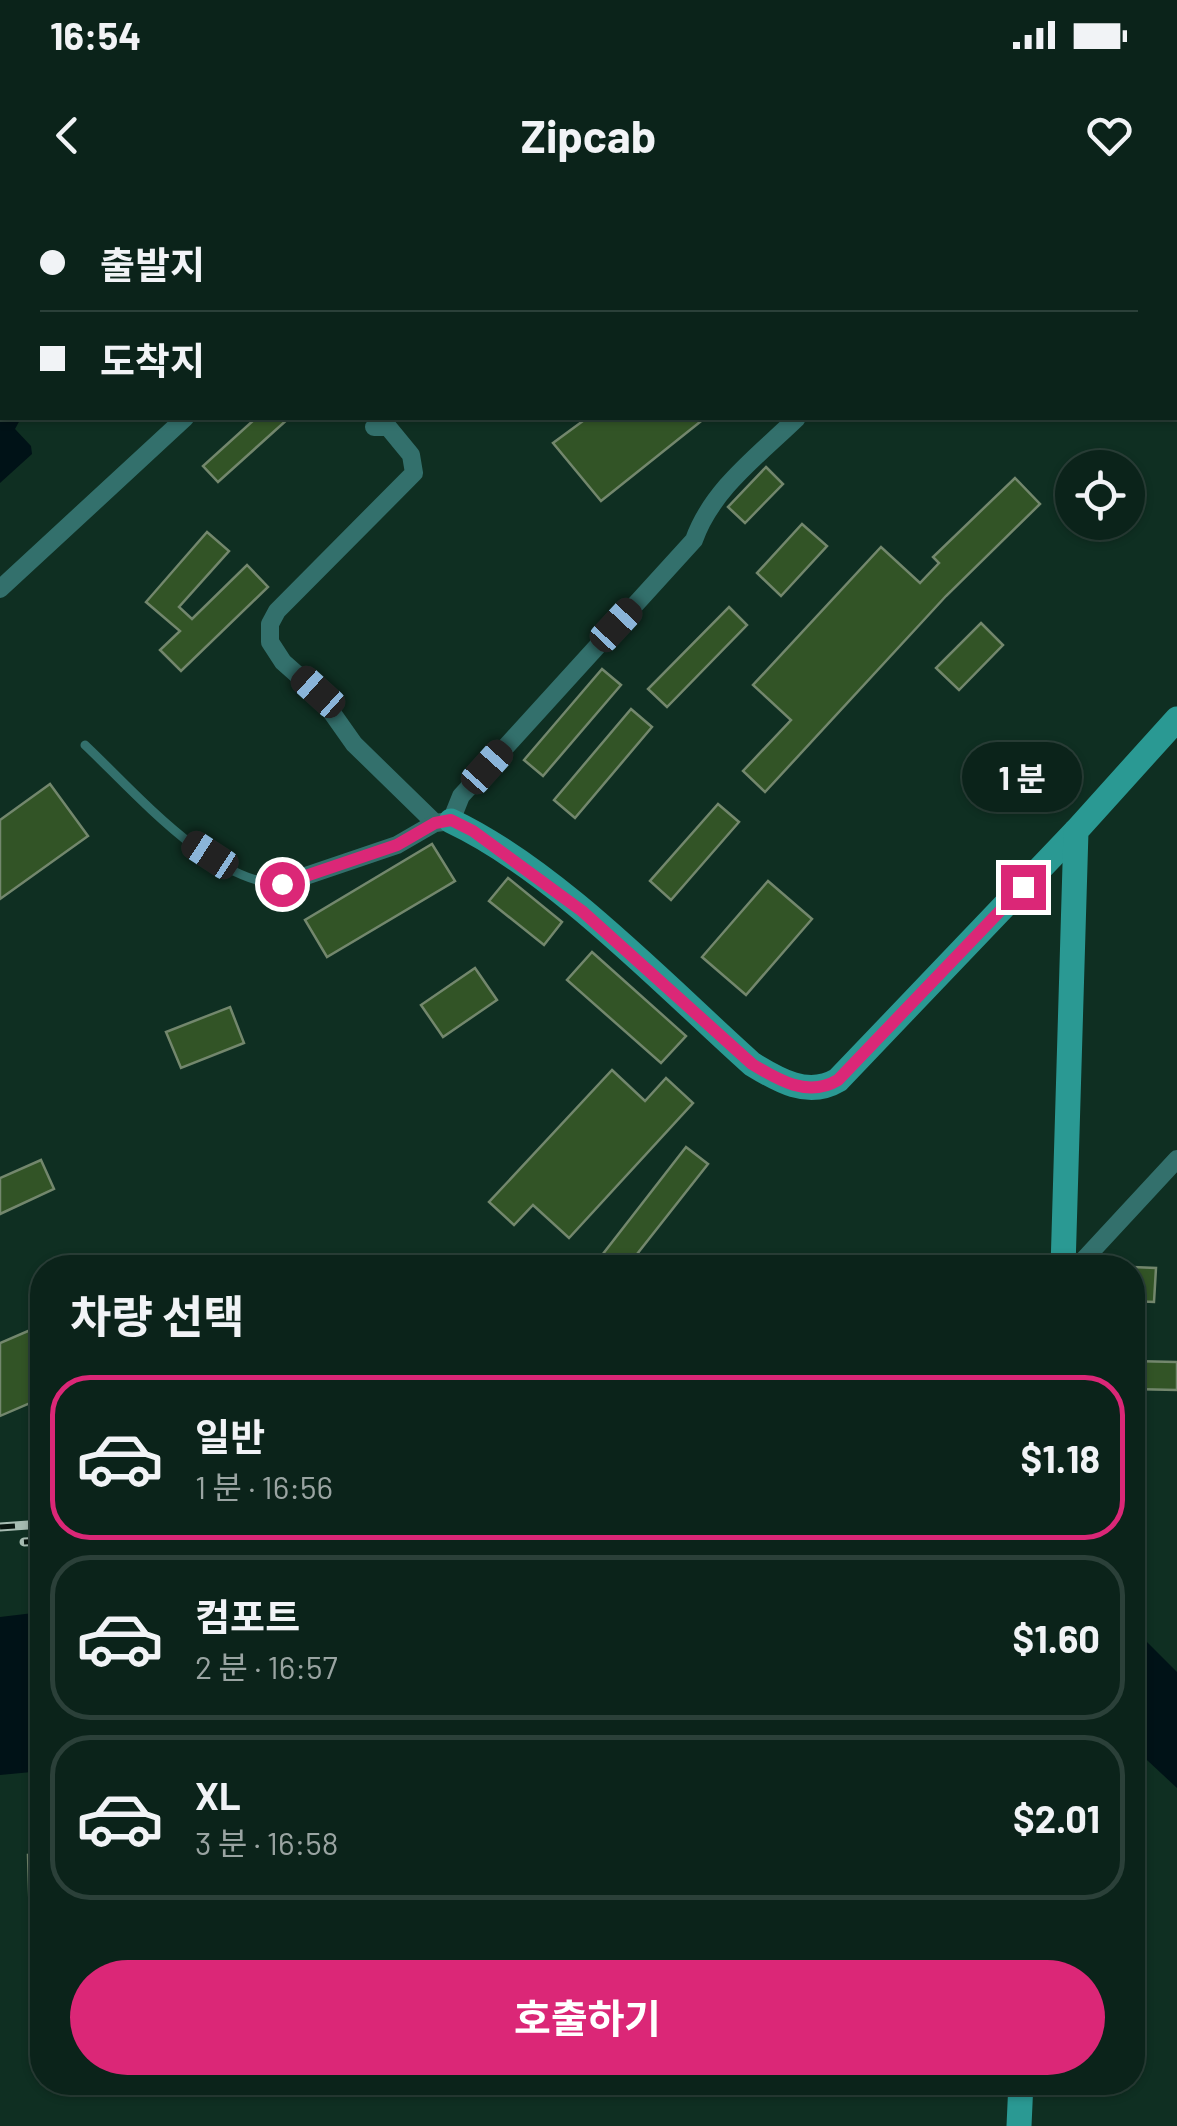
<!DOCTYPE html>
<html lang="ko">
<head>
<meta charset="utf-8">
<style>
	body { margin:0; font-family:Barlow,"Noto Sans KR",sans-serif; background:#142b23; color:#f1f3f6; height:100vh; display:flex; flex-direction:column; font-size:38px; white-space:nowrap }
	* { box-sizing:border-box; margin:0 }
	p { font-size:32px; color:#9aa4a2 }
	.icon { flex:none; width:55px; height:55px; fill:none; stroke:currentColor; stroke-width:2; stroke-linecap:round; stroke-linejoin:round }
	.map { position:relative; flex:1; overflow:hidden }
	.details { position:absolute; left:30px; top:1055px; width:1115px; height:840px; display:flex; flex-direction:column; background:#0b231a; border-radius:40px; box-shadow:0 2px 8px #0004,0 0 0 2px #2b4039 }
	.details>* { flex:none }
	.hud { position:absolute; left:0px; top:0px; width:1178px; height:220px; box-shadow:0 2px 8px #0004,0 0 0 2px #2b4039; display:grid; align-content:center; height:220px; padding:0 40px; background:#0b231a }
	.tools { position:absolute; left:1055px; top:250px; display:grid; gap:20px }
	.tools a { display:grid; place-items:center; width:90px; height:90px; border-radius:50%; background:#0b231a; box-shadow:0 2px 8px #0004,0 0 0 2px #2b4039; font-size:50px }
	.end { position:absolute; width:45px; height:45px; margin:-22px; border:12px solid #db2777; background:#fff; box-shadow:0 0 0 5px #fff }
	.from { border-radius:50% }
	.bubble { position:absolute; height:70px; border-radius:35px; background:#0b231a; box-shadow:0 2px 8px #0004,0 0 0 2px #2b4039; font-size:32px; font-weight:700; line-height:70px; text-align:center }
	.car { position:absolute; width:30px; height:60px; margin:-30px -15px; border-radius:12px; box-shadow:0 0 8px 2px #0007; background:linear-gradient(#222 24%,#8ab4d8 0 40%,#222 0 76%,#8ab4d8 0 86%,#222 0) }
	.hud b { display:flex; align-items:center; gap:35px; height:95px; font-size:38px }
	.hud b+b { border-top:2px solid #2b4039 }
	.hud i { width:25px; height:25px; background:#f1f3f6 }
	ul { padding:0; list-style:none }
	li { display:flex; align-items:center; gap:30px; height:165px; margin:0 20px 15px; padding:0 20px; border:5px solid #2b4039; border-radius:40px }
	li div { flex:1 }
	li b { display:block; font-size:38px }
	li em { font-style:normal; font-weight:700 }
	li.active { border-color:#db2777 }
	li>.icon { width:90px; height:90px; stroke-width:1.5 }
	h2 { padding:0 40px; font-size:45px; line-height:120px }
	.cta { display:flex; gap:20px; margin-top:auto; padding:20px 40px }
	.cta a { flex:1; height:115px; border-radius:60px; background:#db2777; color:#fff; font-size:40px; font-weight:700; line-height:115px; text-align:center }
	.status { display:flex; justify-content:space-between; align-items:center; height:70px; padding:0 50px; background:#0b231a; direction:ltr }
	.status svg { height:28px; fill:currentColor }
	header { display:flex; justify-content:space-between; align-items:center; height:130px; padding:0 40px; background:#0b231a; font-size:45px; font-weight:700 }
	.map>svg:first-child { display:block }
	.water { fill:#001217 }
	.building { fill:#325426; stroke:#73876d; stroke-width:2.5 }
	.lines { fill:none; stroke-linecap:round; stroke-linejoin:round }
	.lane { stroke:#33706c; stroke-width:9 }
	.street { stroke:#33706c; stroke-width:18 }
	.secondary { stroke:#2a9993; stroke-width:25 }
	.rail-casing { stroke:#a7bcb2; stroke-width:9 }
	.rail { stroke:#07140e; stroke-width:5; stroke-dasharray:15; stroke-linecap:butt }
	.route { stroke:#db2777; stroke-width:12 }
</style>
</head>
<body>
<div class="status"><b>16:54</b><svg viewBox="0 0 49 12"><path d="M0 12V9h3v3zM5 12V6h3v6zM10 12V3h3v9zM15 12V0h3v12zM26 1h20v11H26zM47 4h2v5h-2z"/></svg></div>
<header><svg class="icon" aria-label="back" viewBox="0 0 24 24"><path d="M15 5l-7 7 7 7"/></svg>Zipcab<svg class="icon" aria-label="heart" viewBox="0 0 24 24"><path d="M12 20l-8-8c-3-5 5-10 8-4 3-6 11-1 8 4z"/></svg></header>
<div class="map">
<svg width="1177" height="1926" viewBox="0 0 1177 1926">
	<rect width="100%" height="100%" fill="#0f2f22"/>
	<!-- water -->
	<g class="water">
		<path d="M 0,0 L 267,0 L 2,2 L 2,218 L 21,218 L 15,229 L 31,246 L 32,254 L 0,283 Z"/>
		<path d="M 42,1412 L 42,1571 L 0,1575 L 0,1417 Z"/>
		<path d="M 1132,1427 L 1177,1472 L 1177,1588 L 1133,1547 Z"/>
	</g>
	<!-- building -->
	<g class="building">
		<path d="M 256,218 L 289,218 L 218,282 L 203,266 Z"/>
		<path d="M 587,218 L 705,218 L 601,301 L 553,243 Z"/>
		<path d="M 766,267 L 783,284 L 745,323 L 728,307 Z"/>
		<path d="M 1015,278 L 1040,304 L 946,396 L 765,592 L 743,571 L 791,520 L 753,485 L 881,347 L 920,383 L 939,363 L 933,357 Z"/>
		<path d="M 802,324 L 827,346 L 781,396 L 757,373 Z"/>
		<path d="M 207,332 L 229,351 L 179,407 L 192,419 L 247,365 L 268,387 L 181,471 L 160,450 L 180,431 L 146,402 Z"/>
		<path d="M 729,407 L 747,425 L 667,507 L 648,489 Z"/>
		<path d="M 981,423 L 1003,445 L 959,490 L 936,468 Z"/>
		<path d="M 602,469 L 621,485 L 543,576 L 524,560 Z"/>
		<path d="M 631,509 L 652,527 L 575,618 L 554,600 Z"/>
		<path d="M 50,584 L 88,636 L 0,699 L 0,620 Z"/>
		<path d="M 718,604 L 739,622 L 671,700 L 650,681 Z"/>
		<path d="M 432,644 L 455,681 L 327,757 L 305,720 Z"/>
		<path d="M 508,678 L 562,722 L 544,745 L 489,701 Z"/>
		<path d="M 768,681 L 812,719 L 746,795 L 702,757 Z"/>
		<path d="M 592,752 L 686,836 L 661,863 L 567,780 Z"/>
		<path d="M 475,768 L 497,800 L 443,837 L 421,805 Z"/>
		<path d="M 230,807 L 244,843 L 181,868 L 166,832 Z"/>
		<path d="M 612,870 L 645,901 L 666,878 L 693,903 L 569,1038 L 533,1005 L 514,1025 L 489,1002 Z"/>
		<path d="M 686,947 L 708,964 L 626,1068 L 592,1068 Z"/>
		<path d="M 41,960 L 54,989 L 0,1014 L 0,978 Z"/>
		<path d="M 1132,1067 L 1156,1068 L 1154,1102 L 1132,1101 Z"/>
		<path d="M 42,1125 L 42,1198 L 0,1216 L 0,1143 Z"/>
		<path d="M 1132,1161 L 1177,1162 L 1177,1190 L 1132,1189 Z"/>
		<path d="M 42,1654 L 42,1757 L 31,1757 L 28,1655 Z"/>
	</g>
	<g class="lines">
		<!-- lane -->
		<path class="lane" d="M 85,545 C 134,591 213,684 282,684"/>
		<!-- street -->
		<g class="street">
			<path d="M 562,2 L 565,0"/>
			<path d="M 374,227 L 388,227 L 411,255 L 414,273 L 277,411 L 270,424 L 270,442 L 283,462 L 318,493 L 354,544 L 435,623"/>
			<path d="M 0,389 L 185,218"/>
			<path d="M 282,684 L 397,645 L 435,623 L 451,621 L 461,596 L 694,340 C 712,289 759,255 797,218"/>
			<path d="M 1076,1068 L 1177,959"/>
		</g>
		<!-- secondary -->
		<g class="secondary">
			<path d="M 451,621 C 555,670 665,786 752,864 C 778,880 808,898 838,880 L 1076,631"/>
			<path d="M 1063,1068 L 1076,631 L 1177,519"/>
			<path d="M 1019,1926 L 1021,1882"/>
		</g>
		<!-- rail casing -->
		<g class="rail-casing">
			<g id="rail">
				<path d="M 645,2 L 650,0"/>
				<path d="M 0,1327 L 42,1324"/>
				<path d="M 24,1342 L 42,1341"/>
			</g>
		</g>
		<!-- rail -->
		<use href="#rail" class="rail"/>
	</g>
	<g class="lines">
		<!-- route -->
		<path class="route" d="M 282,684 L 397,645 L 435,623 L 451,620 L 473,631 L 582,711 L 752,864 C 778,880 808,898 838,880 L 1023,687"/>
	</g>
</svg>
<div class="tools">
<a><svg class="icon" aria-label="locate" viewBox="0 0 24 24"><circle cx="12" cy="12" r="6"/><path d="M12 2v4M12 18v4M2 12h4M18 12h4"/></svg></a>
</div>
<i class="end from" style="left:282px;top:684px"></i>
<i class="end" style="left:1023px;top:687px"></i>
<div class="bubble" style="left:962px;top:542px;width:120px">1 분</div>
<i class="car" style="left:616px;top:425px;rotate:43deg"></i>
<i class="car" style="left:318px;top:492px;rotate:312deg"></i>
<i class="car" style="left:487px;top:567px;rotate:42deg"></i>
<i class="car" style="left:210px;top:655px;rotate:303deg"></i>
<div class="hud">
<b><i class="from"></i>출발지</b>
<b><i></i>도착지</b>
</div>
<section class="details">
<h2>차량 선택</h2>
<ul>
<li class="active"><svg class="icon" aria-label="car" viewBox="0 0 24 24"><path d="M5 17H2v-5l4-1 3-4h7l3 4 3 1v5h-3M9 17h6M6 11h13"/><circle cx="7" cy="17" r="2"/><circle cx="17" cy="17" r="2"/></svg><div><b>일반</b><p>1 분 · 16:56</p></div><em>$1.18</em></li>
<li><svg class="icon" aria-label="car" viewBox="0 0 24 24"><path d="M5 17H2v-5l4-1 3-4h7l3 4 3 1v5h-3M9 17h6M6 11h13"/><circle cx="7" cy="17" r="2"/><circle cx="17" cy="17" r="2"/></svg><div><b>컴포트</b><p>2 분 · 16:57</p></div><em>$1.60</em></li>
<li><svg class="icon" aria-label="car" viewBox="0 0 24 24"><path d="M5 17H2v-5l4-1 3-4h7l3 4 3 1v5h-3M9 17h6M6 11h13"/><circle cx="7" cy="17" r="2"/><circle cx="17" cy="17" r="2"/></svg><div><b>XL</b><p>3 분 · 16:58</p></div><em>$2.01</em></li>
</ul>
<div class="cta"><a>호출하기</a></div>
</section>
</div>
</body>
</html>
